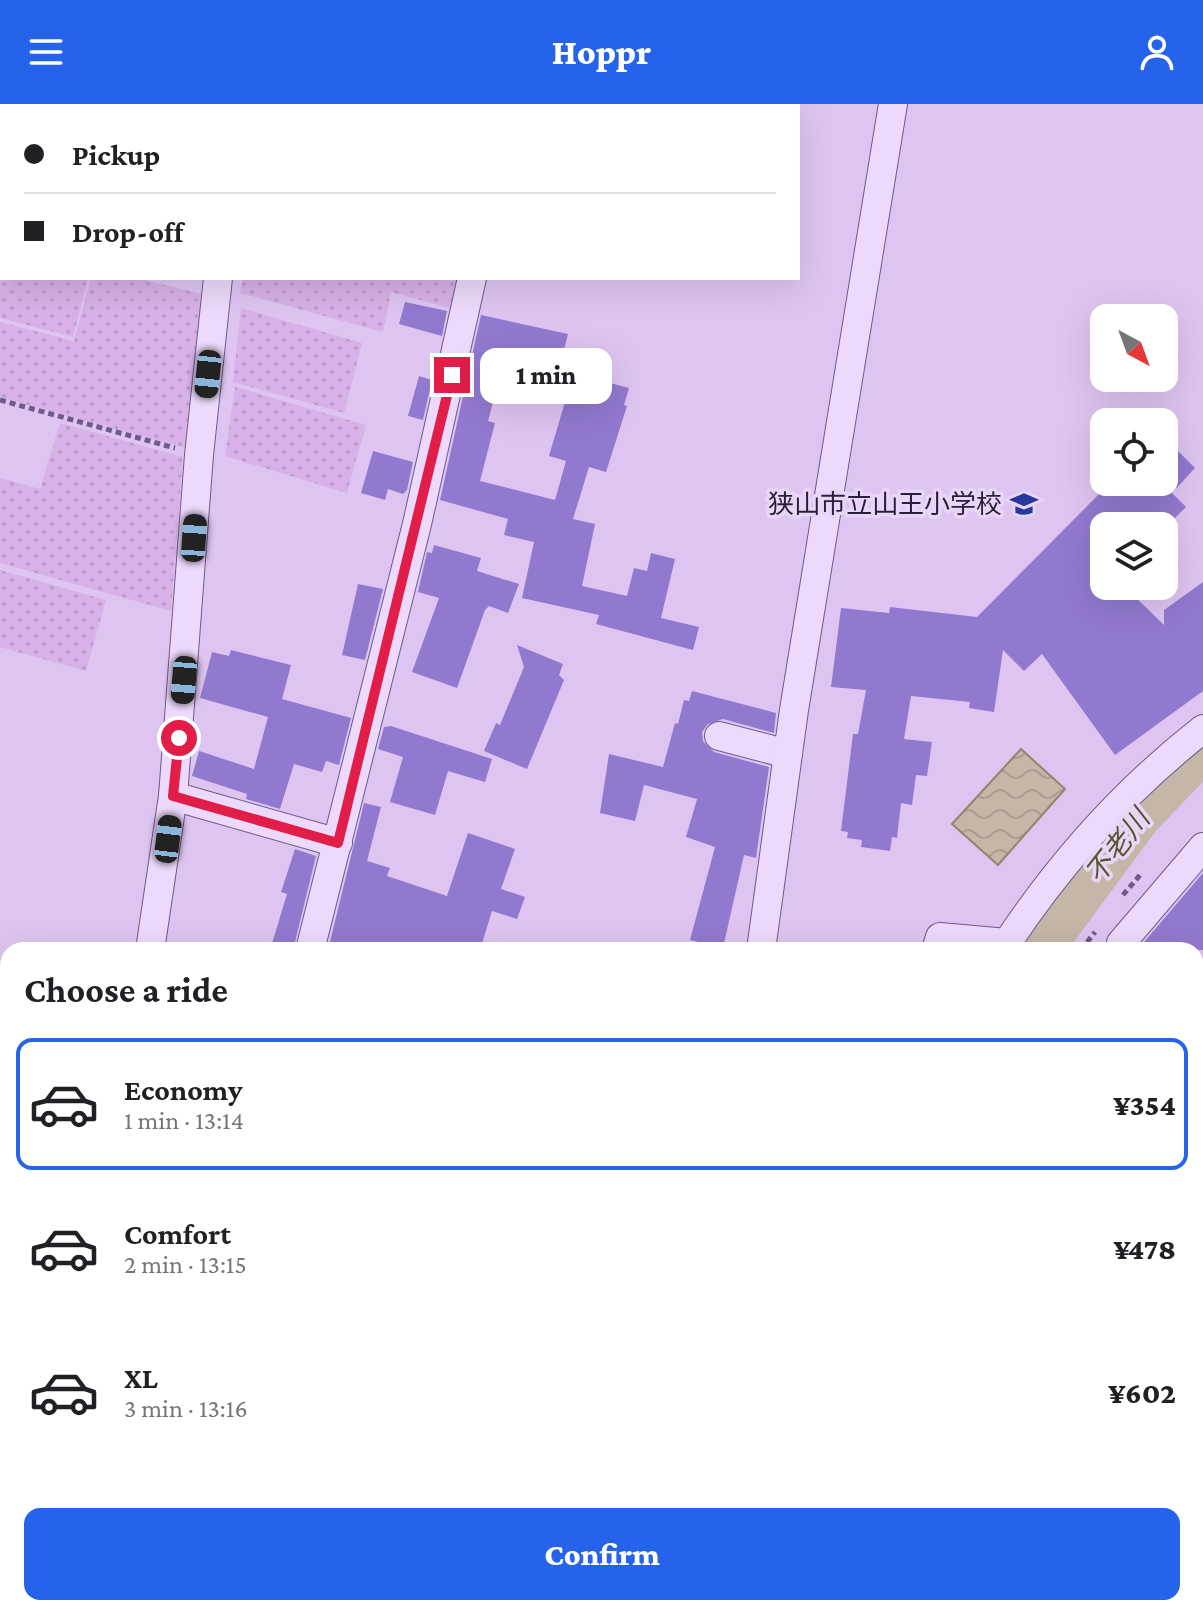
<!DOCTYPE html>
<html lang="en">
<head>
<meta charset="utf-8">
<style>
	body { margin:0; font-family:"Crimson Pro","Noto Sans JP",serif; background:#f6f6f6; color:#202124; height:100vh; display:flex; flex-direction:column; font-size:30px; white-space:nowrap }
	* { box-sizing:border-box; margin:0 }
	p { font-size:26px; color:#757577 }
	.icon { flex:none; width:44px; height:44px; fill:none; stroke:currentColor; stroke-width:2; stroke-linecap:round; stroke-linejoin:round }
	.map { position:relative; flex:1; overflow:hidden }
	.drawer { position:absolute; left:0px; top:838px; width:1204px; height:674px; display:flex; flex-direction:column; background:#fff; border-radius:24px 24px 0 0; box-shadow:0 8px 32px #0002 }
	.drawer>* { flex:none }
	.hud { position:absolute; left:0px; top:0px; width:800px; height:176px; box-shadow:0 8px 32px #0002; display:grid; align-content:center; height:176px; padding:0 24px; background:#fff }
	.needle { width:52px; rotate:139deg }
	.buttons { position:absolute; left:1090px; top:200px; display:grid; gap:16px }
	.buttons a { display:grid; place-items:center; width:88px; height:88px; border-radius:16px; background:#fff; box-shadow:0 8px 32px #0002; font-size:40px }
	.end { position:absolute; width:36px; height:36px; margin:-18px; border:10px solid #e11d48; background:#fff; box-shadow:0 0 0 4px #fff }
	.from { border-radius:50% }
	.bubble { position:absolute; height:56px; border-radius:16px; background:#fff; box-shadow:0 8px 32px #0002; font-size:26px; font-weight:800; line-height:56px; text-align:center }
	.car { position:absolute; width:24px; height:48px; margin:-24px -12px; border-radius:10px; box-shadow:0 0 6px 2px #0007; background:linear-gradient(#222 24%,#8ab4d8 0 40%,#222 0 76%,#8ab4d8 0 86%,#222 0) }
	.hud b { display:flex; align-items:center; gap:28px; height:76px; font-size:30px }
	.hud b+b { border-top:2px solid #e0e0e0 }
	.hud i { width:20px; height:20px; background:#202124 }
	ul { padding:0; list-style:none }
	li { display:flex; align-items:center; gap:24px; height:132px; margin:0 16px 12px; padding:0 8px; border:4px solid transparent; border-radius:16px }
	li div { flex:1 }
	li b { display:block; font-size:30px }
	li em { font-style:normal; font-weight:800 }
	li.selected { border-color:#2563eb }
	li>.icon { width:72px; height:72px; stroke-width:1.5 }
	h2 { padding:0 24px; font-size:36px; line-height:96px }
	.action { display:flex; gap:16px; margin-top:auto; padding:16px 24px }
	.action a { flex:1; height:92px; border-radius:16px; background:#2563eb; color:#fff; font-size:32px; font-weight:800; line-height:92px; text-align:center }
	header { display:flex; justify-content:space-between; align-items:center; height:104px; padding:0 24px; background:#2563eb; color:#fff; font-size:36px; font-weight:800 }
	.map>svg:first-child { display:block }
	.farmland { fill:url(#farmland-dots) }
	.cemetery { fill:url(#cemetery-stones) }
	.water { fill:url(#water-waves); stroke:#93846c; stroke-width:2 }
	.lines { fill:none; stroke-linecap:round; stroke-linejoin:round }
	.river { stroke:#c4b7a7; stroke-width:48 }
	.building { fill:#9279d0 }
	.minor-casing { stroke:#6e5a8d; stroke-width:30 }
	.path { stroke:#6e5a8d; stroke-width:5; stroke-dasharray:6 4; stroke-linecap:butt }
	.minor { stroke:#ecd9fb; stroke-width:28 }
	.route { stroke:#e11d48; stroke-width:10 }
	.labels { text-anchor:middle; stroke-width:7; stroke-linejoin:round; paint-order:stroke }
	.poi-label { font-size:26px; fill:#291e3c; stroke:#e9d5f7; text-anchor:end }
	.water-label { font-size:28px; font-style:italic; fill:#5c532d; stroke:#e9d5f7 }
</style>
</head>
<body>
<header><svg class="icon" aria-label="menu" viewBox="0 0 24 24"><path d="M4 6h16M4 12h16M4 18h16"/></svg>Hoppr<svg class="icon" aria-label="person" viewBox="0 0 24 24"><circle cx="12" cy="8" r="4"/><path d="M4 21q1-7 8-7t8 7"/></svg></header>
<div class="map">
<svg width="1203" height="1511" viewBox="0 0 1203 1511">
	<defs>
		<pattern id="farmland-dots" width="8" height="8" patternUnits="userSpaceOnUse" patternTransform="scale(2)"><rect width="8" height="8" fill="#d7b1e7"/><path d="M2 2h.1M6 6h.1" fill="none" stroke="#b998c7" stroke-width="1.8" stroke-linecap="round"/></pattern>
		<pattern id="cemetery-stones" width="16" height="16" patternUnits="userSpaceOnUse" patternTransform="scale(2)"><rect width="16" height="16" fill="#c497c4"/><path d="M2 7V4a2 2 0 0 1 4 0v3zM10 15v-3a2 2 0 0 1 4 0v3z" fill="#9f7ba0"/></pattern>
		<pattern id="water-waves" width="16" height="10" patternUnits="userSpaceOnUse" patternTransform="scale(2)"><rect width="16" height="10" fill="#c4b7a7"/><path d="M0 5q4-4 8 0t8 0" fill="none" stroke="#a89d91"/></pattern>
	</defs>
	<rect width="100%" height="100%" fill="#dec5f1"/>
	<!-- farmland -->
	<g class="farmland">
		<path d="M 0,0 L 116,0 L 124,2 L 2,2 L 2,48 Z"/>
		<path d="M 0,140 L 2,174 L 88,174 L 73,233 L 0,214 Z"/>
		<path d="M 91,174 L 137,174 L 202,190 L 185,344 L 0,293 L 0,218 L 74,237 Z"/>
		<path d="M 243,174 L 448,174 L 460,177 L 453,205 L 391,188 L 383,228 L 240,189 Z"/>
		<path d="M 241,204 L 362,239 L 344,309 L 233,278 Z"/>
		<path d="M 235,283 L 366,321 L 347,389 L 225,352 Z"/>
		<path d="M 60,319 L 183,353 L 171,507 L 0,459 L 0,374 L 40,385 Z"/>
		<path d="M 0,466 L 106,496 L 86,567 L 0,543 Z"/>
		<path d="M 1196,926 L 1203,931 L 1203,1271 L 1196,1269 Z"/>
		<path d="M 1196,1278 L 1203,1281 L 1203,1511 L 1153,1511 L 1153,1504 L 1196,1504 Z"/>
	</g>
	<!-- cemetery -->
	<path class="cemetery" d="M 565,1504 L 609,1504 L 608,1511 L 564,1511 Z"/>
	<!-- water -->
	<path class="water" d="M 1021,645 L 1065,685 L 998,761 L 952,720 Z"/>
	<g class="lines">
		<!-- river -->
		<g class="river">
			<path d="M 1038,846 L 1137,712 L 1203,643"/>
			<path d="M 932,1504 L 933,1511"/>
		</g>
	</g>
	<!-- building -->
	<g class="building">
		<path d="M 405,198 L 447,207 L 442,232 L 399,220 Z"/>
		<path d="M 481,211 L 568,230 L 561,258 L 525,250 L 520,267 L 503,262 L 488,317 L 495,319 L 480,377 L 555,396 L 566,357 L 549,352 L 567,291 L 593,296 L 599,276 L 629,284 L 624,301 L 627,302 L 606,368 L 589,363 L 573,415 L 595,420 L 582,482 L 627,492 L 634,464 L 647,467 L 651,449 L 675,455 L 661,514 L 699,523 L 693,546 L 596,520 L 599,511 L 522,494 L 534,438 L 504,431 L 508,415 L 440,396 Z"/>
		<path d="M 419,272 L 432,276 L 423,316 L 408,312 Z"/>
		<path d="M 1164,333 L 1195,364 L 1172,389 L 1186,403 L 1167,422 L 1104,422 L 1104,482 L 1124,482 L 1164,521 L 1164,506 L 1203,478 L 1203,587 L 1115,651 L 1042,550 L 1024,567 L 1003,546 L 994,608 L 969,604 L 970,598 L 911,592 L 904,635 L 932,638 L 927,672 L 916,671 L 912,701 L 901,699 L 897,734 L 892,733 L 890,747 L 861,743 L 862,736 L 847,734 L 848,728 L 841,727 L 853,630 L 858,630 L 866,586 L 831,583 L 841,504 L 889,509 L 890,503 L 977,513 L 1111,378 L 1164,378 Z"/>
		<path d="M 373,347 L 413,358 L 407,386 L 403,390 L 388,385 L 385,396 L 361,389 Z"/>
		<path d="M 434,441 L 481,454 L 477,467 L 519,480 L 508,509 L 489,502 L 485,506 L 457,584 L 412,568 L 439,494 L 418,488 L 427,448 L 432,449 Z"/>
		<path d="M 358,480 L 383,485 L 365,556 L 342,551 Z"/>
		<path d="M 517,541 L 563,560 L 559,571 L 564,576 L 527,665 L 484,647 L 496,619 L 500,621 L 524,563 Z"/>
		<path d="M 231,546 L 291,561 L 282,595 L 351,614 L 339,661 L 326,657 L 322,668 L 294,660 L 280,705 L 246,695 L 247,690 L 192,672 L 199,647 L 254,665 L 268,613 L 200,594 L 212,548 L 229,552 Z"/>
		<path d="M 692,587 L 776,609 L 774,629 L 723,615 L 708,620 L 702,628 L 703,637 L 714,648 L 769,663 L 756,754 L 744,751 L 723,844 L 690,836 L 715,743 L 686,733 L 697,695 L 644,681 L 635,717 L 600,709 L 609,650 L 663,663 L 675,619 L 678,620 L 684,596 L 689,597 Z"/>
		<path d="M 391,622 L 492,655 L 485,678 L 448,667 L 435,711 L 390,698 L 403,653 L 378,645 L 384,623 Z"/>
		<path d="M 364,699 L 381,703 L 367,757 L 390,764 L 387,772 L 447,792 L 468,729 L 515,745 L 501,785 L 525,793 L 517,815 L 492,807 L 480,846 L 328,846 Z"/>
		<path d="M 295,745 L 316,752 L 293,846 L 270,846 L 287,790 L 281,788 Z"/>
		<path d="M 1203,769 L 1203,846 L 1140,846 L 1139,844 Z"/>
	</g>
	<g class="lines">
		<!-- minor casing -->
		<g class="minor-casing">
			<g id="minor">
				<path d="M 451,0 L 453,2"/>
				<path d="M 234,2 L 234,0"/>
				<path d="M 719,632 L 788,650"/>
				<path d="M 173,692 L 338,739"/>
				<path d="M 150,846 L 173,692 L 199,351 L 218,174"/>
				<path d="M 310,846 L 417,420 L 472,174"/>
				<path d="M 761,846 L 794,606 L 893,0"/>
				<path d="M 936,846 L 940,833 L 1007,839 C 1062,756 1125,686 1203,625"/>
				<path d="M 1123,846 L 1121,839 L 1203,743"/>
				<path d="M 1196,903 L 1203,893"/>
				<path d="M 0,1310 L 8,1312"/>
				<path d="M 0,1409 L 8,1409"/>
				<path d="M 0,1503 L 8,1503"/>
				<path d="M 89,1504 L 90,1511"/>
				<path d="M 911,1504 L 913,1511"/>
				<path d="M 665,1511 L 666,1504"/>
			</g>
		</g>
		<!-- path -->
		<g class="path">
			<path d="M 0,296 L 175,344"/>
			<path d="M 1123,791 L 1140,771"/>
			<path d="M 1081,846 L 1095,828"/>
			<path d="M 0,979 L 8,981"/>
			<path d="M 0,1163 L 8,1165"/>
			<path d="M 1196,1459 L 1203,1461"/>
			<path d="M 979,1504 L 981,1511"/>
			<path d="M 1145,1511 L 1145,1504"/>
		</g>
		<!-- minor -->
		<use href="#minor" class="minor"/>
	</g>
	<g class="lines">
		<!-- route -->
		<path class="route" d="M 179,634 L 173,692 L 338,739 L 452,271"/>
	</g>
	<!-- icons -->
	<defs>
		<g id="school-bare" transform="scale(2.16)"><path d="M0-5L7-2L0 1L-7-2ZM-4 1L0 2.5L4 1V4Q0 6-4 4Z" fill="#26379f" stroke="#e9d5f7" stroke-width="2.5" paint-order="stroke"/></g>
	</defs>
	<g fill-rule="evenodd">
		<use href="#school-bare" x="1024" y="400"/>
	</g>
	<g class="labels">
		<!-- poi labels -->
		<g class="poi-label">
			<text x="1002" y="409">狭山市立山王小学校</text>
		</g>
		<!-- water labels -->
		<g class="water-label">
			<text transform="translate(1117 742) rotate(-52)" y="10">不老川</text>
		</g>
	</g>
</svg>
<div class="buttons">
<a><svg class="needle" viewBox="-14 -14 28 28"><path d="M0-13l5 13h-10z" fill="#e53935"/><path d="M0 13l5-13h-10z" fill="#757577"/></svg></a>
<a><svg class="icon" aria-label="locate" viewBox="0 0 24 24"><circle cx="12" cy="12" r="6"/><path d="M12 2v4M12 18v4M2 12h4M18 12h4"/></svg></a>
<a><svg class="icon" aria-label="layers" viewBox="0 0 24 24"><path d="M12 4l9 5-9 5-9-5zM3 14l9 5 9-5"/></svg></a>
</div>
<i class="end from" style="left:179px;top:634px"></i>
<i class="end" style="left:452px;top:271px"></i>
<div class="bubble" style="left:480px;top:244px;width:132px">1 min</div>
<i class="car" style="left:208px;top:270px;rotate:186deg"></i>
<i class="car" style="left:194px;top:434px;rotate:4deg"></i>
<i class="car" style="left:184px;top:576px;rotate:185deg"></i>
<i class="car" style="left:168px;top:735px;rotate:7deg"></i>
<div class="hud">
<b><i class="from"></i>Pickup</b>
<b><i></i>Drop-off</b>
</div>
<section class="drawer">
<h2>Choose a ride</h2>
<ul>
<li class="selected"><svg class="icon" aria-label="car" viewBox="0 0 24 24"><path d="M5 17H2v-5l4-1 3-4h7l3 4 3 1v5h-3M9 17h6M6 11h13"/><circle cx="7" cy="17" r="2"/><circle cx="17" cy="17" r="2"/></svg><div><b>Economy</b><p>1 min · 13:14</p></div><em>¥354</em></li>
<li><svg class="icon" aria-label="car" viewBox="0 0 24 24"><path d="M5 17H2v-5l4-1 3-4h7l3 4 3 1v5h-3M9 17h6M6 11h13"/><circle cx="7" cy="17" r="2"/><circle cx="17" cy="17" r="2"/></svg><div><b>Comfort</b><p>2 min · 13:15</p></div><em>¥478</em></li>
<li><svg class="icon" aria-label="car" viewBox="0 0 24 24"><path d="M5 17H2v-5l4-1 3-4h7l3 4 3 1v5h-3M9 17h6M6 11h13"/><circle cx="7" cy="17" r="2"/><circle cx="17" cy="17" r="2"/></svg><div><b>XL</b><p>3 min · 13:16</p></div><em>¥602</em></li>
</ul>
<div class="action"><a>Confirm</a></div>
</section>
</div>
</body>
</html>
